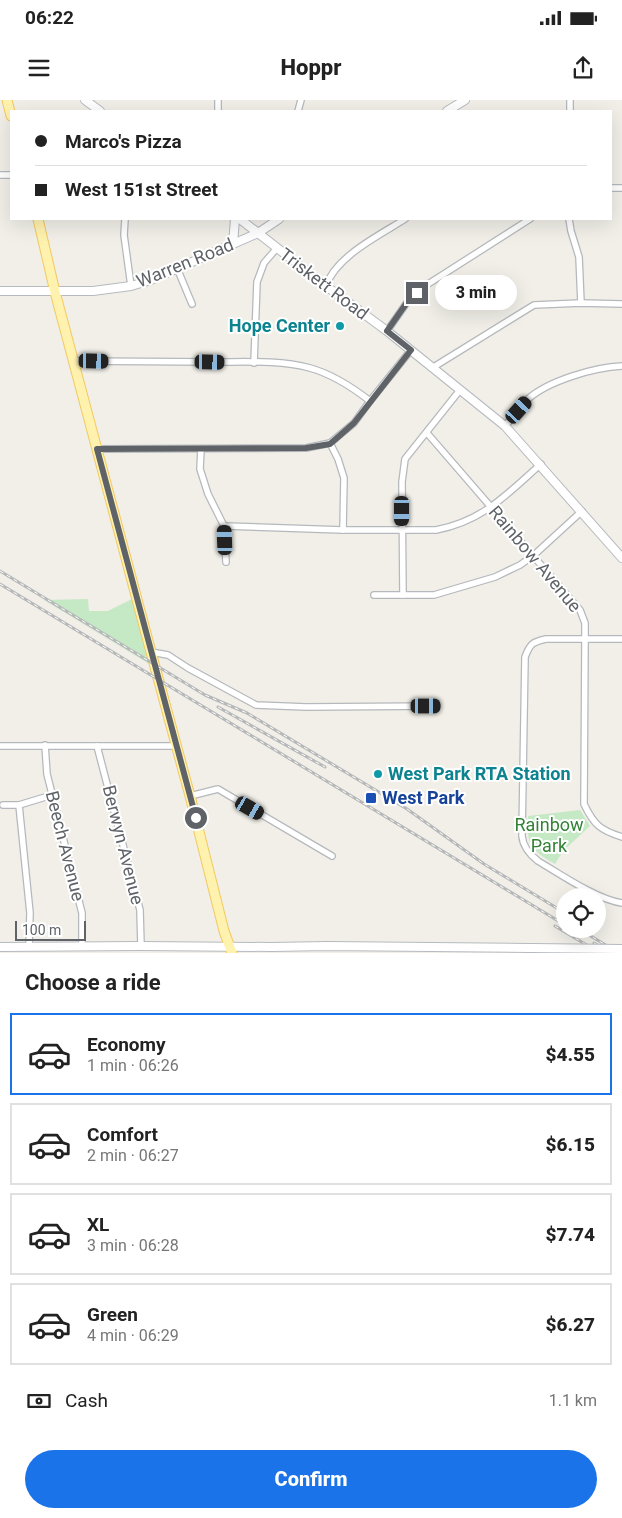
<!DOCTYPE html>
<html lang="en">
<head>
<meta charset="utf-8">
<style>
	body { margin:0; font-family:Roboto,sans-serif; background:#f2f2f2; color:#222; height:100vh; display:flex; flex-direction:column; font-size:19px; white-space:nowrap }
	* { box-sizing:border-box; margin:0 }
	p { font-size:16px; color:#767676 }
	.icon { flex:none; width:28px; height:28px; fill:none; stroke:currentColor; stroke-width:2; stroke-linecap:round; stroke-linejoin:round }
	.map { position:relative; height:853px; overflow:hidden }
	.panel { display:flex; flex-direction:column; background:#fff; flex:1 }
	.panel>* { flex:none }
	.guide { position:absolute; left:10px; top:10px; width:602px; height:110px; border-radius:0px; box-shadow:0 5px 20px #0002; display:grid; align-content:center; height:110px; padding:0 25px; background:#fff }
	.controls { position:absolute; left:556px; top:788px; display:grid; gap:10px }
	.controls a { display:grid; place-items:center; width:50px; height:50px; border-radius:50%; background:#fff; box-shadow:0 5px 20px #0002; font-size:25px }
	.scale { position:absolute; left:15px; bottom:12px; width:71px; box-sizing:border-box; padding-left:5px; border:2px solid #5f6368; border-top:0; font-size:14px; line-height:18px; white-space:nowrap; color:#5f6368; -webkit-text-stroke:4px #fff; paint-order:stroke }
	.end { position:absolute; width:22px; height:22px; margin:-11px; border:6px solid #5f6368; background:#fff; box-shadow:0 0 0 2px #fff }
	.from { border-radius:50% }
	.bubble { position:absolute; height:35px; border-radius:18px; background:#fff; box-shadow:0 5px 20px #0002; font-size:16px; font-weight:800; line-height:35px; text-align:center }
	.car { position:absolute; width:15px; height:30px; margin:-15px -8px; border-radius:6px; box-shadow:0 0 4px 1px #0007; background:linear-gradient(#222 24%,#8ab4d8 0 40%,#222 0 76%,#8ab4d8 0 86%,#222 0) }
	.guide b { display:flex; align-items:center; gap:18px; height:48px; font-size:19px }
	.guide b+b { border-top:1px solid #e0e0e0 }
	.guide i { width:12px; height:12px; background:#222 }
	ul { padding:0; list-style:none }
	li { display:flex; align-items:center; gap:15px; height:82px; margin:0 10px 8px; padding:0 15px; border:2px solid #e0e0e0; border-radius:0px }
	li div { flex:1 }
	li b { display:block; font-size:19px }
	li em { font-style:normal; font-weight:800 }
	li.active { border-color:#1a73e8 }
	li>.icon { width:45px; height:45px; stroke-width:1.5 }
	h2 { padding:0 25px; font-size:22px; line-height:60px }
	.pay { display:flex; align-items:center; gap:12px; height:55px; padding:0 25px; font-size:19px }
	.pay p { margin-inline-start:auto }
	.primary-button { display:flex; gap:10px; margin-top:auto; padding:10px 25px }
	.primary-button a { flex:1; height:58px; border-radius:30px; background:#1a73e8; color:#fff; font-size:20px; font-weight:800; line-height:58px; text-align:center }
	.status { display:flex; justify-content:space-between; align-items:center; height:35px; padding:0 25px; background:#fff; direction:ltr }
	.status svg { height:14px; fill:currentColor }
	header { display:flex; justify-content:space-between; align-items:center; height:65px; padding:0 25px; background:#fff; font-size:22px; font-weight:800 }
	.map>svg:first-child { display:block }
	.green { fill:#c5e8c5 }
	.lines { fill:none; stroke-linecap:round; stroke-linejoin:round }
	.street-casing { stroke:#b5b8bc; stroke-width:8 }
	.secondary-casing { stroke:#b6babf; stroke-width:10 }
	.primary-casing { stroke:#f2c960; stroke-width:11 }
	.street { stroke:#fff; stroke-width:5.5 }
	.secondary { stroke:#fff; stroke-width:8 }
	.primary { stroke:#fff2af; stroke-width:9 }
	.rail-casing { stroke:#b6b7b8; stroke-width:3 }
	.rail { stroke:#fff; stroke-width:1; stroke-dasharray:4; stroke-linecap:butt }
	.secondary-bridge-casing { stroke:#b6babf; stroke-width:10; stroke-linecap:butt }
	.secondary-bridge { stroke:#fff; stroke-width:8 }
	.route { stroke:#5f6368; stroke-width:6 }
	.culture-dot { fill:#0f9aa8; stroke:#fff; stroke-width:2 }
	.transit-dot { fill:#1a4fb4; stroke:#fff; stroke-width:2 }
	.labels { text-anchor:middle; stroke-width:4; stroke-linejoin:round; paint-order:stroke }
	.street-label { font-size:18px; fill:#5f6368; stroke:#fff }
	.culture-label { font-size:18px; font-weight:bold; fill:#0d838f; stroke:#fff; text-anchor:end }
	.transit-label { font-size:18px; font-weight:bold; fill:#164399; stroke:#fff; text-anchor:start }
	.park-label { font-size:18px; fill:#348238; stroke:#fff }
</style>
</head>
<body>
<div class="status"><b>06:22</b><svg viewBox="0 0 49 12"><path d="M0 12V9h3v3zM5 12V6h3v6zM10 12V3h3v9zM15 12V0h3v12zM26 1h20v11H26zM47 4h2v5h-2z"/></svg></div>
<header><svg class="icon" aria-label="menu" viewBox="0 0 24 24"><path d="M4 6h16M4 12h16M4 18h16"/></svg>Hoppr<svg class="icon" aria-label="share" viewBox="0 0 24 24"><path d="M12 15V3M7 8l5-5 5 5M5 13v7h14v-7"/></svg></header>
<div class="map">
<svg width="622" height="853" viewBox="0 0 622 853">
	<rect width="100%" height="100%" fill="#f1efe8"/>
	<!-- green -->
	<g class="green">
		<path d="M 134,498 L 151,565 L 44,500 L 88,499 L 89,511 L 108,511 Z"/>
		<path d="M 580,710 L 590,726 L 563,751 L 555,764 C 529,749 527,745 528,716 Z"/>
	</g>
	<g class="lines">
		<!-- street casing -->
		<g class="street-casing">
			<g id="street">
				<path d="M 218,11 L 218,0"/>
				<path d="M 298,11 L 301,0"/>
				<path d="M 570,11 L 570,0"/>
				<path d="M 0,75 L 11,75"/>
				<path d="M 611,88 L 622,88"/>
				<path d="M 125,119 L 124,135 L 131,186"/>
				<path d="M 569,119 L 571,131 L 579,157 L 581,203"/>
				<path d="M 177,168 L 192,204"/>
				<path d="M 326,186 C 336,156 380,135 405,119"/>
				<path d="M 387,231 L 408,201 L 425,186 L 530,119"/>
				<path d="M 74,261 C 121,261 168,262 215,262 C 246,262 280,260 310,268 C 332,274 352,287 370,301"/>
				<path d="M 254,263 L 257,182 L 264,163 L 277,148"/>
				<path d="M 432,268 L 534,205 L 581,203 L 622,204"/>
				<path d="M 505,326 C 513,317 520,307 528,299 C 548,281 595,267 622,266"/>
				<path d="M 427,333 L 580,510 L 585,523 L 585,539 L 584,704 C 594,725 600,730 622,737"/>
				<path d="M 330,343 L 338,359 L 344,378 L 343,430"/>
				<path d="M 97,349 L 306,348 L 330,343 L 354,323 L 370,301 L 411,250"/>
				<path d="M 201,349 L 200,369 L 208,394 L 224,426 L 226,462"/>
				<path d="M 224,426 L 343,430 L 436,430 C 483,421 506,395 541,364"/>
				<path d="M 374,495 L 434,495 L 495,477 L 520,465 L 534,455 L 582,411"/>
				<path d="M 403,495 L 402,382 L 405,359 L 460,290"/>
				<path d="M 622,539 L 546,539 C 532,542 530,544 525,557 L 522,736 C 523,747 529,754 538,761 C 560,774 598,800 622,803"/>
				<path d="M 151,552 L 168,555 L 188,568 L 256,605 L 306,607 L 437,606"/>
				<path d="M 45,645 L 47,674 L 82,813 L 82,847"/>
				<path d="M 0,646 L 176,646"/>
				<path d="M 97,646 L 140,810 L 141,846"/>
				<path d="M 190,696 L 218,689 L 332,756"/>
				<path d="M 3,705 L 19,705 L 52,695"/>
				<path d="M 19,705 L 30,813 L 29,847"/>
			</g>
		</g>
		<!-- secondary casing -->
		<g class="secondary-casing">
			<g id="secondary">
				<path d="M 85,0 L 100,11"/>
				<path d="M 447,11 L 465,0"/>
				<path d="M 240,119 L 326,186 L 387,231 L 505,326 L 622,458"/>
				<path d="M 233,144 L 235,119"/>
				<path d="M 0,191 L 93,191 L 131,186 L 151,180 L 258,133 L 279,119"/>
				<path d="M 0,847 L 141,846 L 272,847 L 327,846 L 530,848"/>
			</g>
		</g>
		<!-- primary casing -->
		<g class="primary-casing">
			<g id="primary">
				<path d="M 7,0 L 11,16"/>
				<path d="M 38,119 L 55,192 L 151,552 L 190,696 L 224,831 L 232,853"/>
			</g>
		</g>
		<!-- street -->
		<use href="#street" class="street"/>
		<!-- secondary -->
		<use href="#secondary" class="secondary"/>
		<!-- primary -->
		<use href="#primary" class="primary"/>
		<!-- rail casing -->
		<g class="rail-casing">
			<g id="rail">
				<path d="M 0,471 L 205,595 L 247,613 L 407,709 L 484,764 L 565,813"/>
				<path d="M 0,484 L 565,825"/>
				<path d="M 218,607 L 325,667"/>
				<path d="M 555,826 L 600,853"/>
				<path d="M 579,829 L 619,853"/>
				<path d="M 594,843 L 611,853"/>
			</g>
		</g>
		<!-- rail -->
		<use href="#rail" class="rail"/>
		<!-- secondary-bridge casing -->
		<g class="secondary-bridge-casing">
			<path id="secondary-bridge" d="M 530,848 L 622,849"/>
		</g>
		<!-- secondary-bridge -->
		<use href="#secondary-bridge" class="secondary-bridge"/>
	</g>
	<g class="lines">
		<!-- route -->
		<path class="route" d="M 196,718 L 97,349 L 306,348 L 330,344 L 354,323 L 411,250 L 387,231 L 408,201 L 417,193"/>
	</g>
	<!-- markers -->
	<g class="culture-dot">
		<circle cx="340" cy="226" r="5"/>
		<circle cx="378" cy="674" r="5"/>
	</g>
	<rect class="transit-dot" x="365" y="692" width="12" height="12" rx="2.5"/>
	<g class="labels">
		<!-- street labels -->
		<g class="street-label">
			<text transform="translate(185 163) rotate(-22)" y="6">Warren Road</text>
			<text transform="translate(324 184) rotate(37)" y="6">Triskett Road</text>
			<text transform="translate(535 459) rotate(50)" y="6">Rainbow Avenue</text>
			<text transform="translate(123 745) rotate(76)" y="6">Berwyn Avenue</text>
			<text transform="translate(65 746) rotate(76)" y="6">Beech Avenue</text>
		</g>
		<!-- culture labels -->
		<g class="culture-label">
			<text x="330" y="232">Hope Center</text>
			<text x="388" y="680" text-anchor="start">West Park RTA Station</text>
		</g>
		<!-- transit labels -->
		<g class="transit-label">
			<text x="382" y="704">West Park</text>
		</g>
		<!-- park labels -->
		<g class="park-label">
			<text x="549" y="731">Rainbow<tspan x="549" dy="21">Park</tspan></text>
		</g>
	</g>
</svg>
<div class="controls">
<a><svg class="icon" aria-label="locate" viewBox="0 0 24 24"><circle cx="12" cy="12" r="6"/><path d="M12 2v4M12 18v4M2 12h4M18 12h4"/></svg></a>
</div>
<div class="scale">100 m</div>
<i class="end from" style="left:196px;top:718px"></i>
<i class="end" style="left:417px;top:193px"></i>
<div class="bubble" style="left:435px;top:175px;width:82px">3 min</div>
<i class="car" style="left:94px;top:261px;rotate:91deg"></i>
<i class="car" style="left:210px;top:262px;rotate:91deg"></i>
<i class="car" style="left:519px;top:310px;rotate:42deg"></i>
<i class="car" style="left:402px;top:411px;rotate:180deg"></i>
<i class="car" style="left:225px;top:440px;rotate:358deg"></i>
<i class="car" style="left:426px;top:606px;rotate:90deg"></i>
<i class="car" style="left:250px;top:708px;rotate:120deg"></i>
<div class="guide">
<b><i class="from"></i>Marco's Pizza</b>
<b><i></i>West 151st Street</b>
</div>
</div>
<section class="panel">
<h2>Choose a ride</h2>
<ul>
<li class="active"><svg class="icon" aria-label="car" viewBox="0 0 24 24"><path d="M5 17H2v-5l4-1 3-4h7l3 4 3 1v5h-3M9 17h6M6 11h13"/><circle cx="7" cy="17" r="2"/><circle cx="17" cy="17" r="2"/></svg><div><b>Economy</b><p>1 min · 06:26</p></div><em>$4.55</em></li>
<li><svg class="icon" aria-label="car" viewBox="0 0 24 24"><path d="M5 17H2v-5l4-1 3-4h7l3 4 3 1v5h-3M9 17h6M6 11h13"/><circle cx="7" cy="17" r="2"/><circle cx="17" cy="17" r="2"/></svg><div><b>Comfort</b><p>2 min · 06:27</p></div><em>$6.15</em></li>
<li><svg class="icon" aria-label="car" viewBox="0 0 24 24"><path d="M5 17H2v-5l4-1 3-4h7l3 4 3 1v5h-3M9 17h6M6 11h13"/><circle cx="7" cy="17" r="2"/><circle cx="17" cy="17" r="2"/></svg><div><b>XL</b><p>3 min · 06:28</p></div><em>$7.74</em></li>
<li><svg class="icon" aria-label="car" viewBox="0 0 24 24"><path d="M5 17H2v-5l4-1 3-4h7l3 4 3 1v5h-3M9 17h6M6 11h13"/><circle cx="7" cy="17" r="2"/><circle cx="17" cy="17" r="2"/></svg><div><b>Green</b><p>4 min · 06:29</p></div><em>$6.27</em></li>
</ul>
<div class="pay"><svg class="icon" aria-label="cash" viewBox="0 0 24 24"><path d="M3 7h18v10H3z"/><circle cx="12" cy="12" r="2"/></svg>Cash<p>1.1 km</p></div>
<div class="primary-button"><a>Confirm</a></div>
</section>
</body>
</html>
